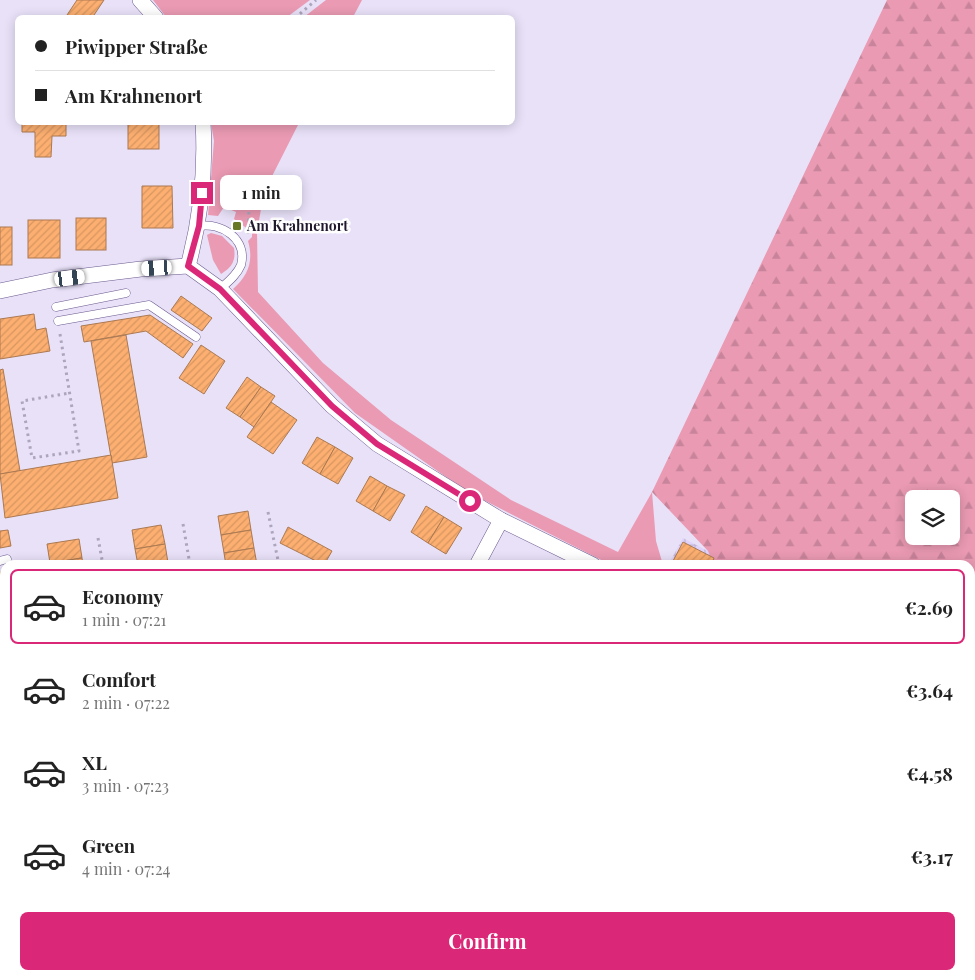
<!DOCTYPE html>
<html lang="en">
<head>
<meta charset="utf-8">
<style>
	body { margin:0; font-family:"Playfair Display",serif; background:#f2f2f2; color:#222; height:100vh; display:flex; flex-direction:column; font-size:19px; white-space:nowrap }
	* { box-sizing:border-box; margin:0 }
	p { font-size:16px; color:#767676 }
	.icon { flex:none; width:28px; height:28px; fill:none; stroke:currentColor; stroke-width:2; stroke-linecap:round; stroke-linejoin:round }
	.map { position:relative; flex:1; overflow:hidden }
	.drawer { position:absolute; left:0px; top:560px; width:975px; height:420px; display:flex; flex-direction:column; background:#fff; border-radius:15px 15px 0 0; box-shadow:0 2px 12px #0003 }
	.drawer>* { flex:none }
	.guide { position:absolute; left:15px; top:15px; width:500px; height:110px; border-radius:8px; box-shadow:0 2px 12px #0003; display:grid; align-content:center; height:110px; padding:0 20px; background:#fff }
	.buttons { position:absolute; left:905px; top:490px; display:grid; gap:10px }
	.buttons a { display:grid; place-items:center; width:55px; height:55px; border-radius:8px; background:#fff; box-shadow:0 2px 12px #0003; font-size:25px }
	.end { position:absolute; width:22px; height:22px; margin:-11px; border:6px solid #db2777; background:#fff; box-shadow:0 0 0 2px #fff }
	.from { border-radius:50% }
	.bubble { position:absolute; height:35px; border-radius:8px; background:#fff; box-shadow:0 2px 12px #0003; font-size:16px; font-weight:700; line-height:35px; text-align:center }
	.car { position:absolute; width:15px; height:30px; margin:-15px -8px; border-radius:6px; box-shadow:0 0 4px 1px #0007; background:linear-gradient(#fff 24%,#345 0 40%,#fff 0 76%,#345 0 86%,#fff 0) }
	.guide b { display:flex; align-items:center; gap:18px; height:48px; font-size:19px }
	.guide b+b { border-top:1px solid #e0e0e0 }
	.guide i { width:12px; height:12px; background:#222 }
	ul { padding:9px 0 0; list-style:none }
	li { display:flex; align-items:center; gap:15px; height:75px; margin:0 10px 8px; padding:0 10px; border:2px solid transparent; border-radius:8px }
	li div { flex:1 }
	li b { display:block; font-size:19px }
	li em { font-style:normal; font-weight:700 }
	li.current { border-color:#db2777 }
	li>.icon { width:45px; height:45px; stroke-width:1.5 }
	.cta { display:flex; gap:10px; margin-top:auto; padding:10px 20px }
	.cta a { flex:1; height:58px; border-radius:8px; background:#db2777; color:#fff; font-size:20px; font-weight:700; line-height:58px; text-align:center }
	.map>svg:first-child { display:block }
	.industrial { fill:url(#industrial-grid) }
	.green { fill:#ea9ab3 }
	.forest { fill:url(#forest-firs); fill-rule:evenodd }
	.building { fill:url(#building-hatch); stroke:#ab7952 }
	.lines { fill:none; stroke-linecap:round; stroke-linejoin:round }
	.lane-casing { stroke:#6b598d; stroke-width:9 }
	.street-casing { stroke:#6b598d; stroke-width:16 }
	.path { stroke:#aca5bb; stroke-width:3; stroke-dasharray:2.5 4; stroke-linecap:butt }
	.lane { stroke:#fff; stroke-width:8 }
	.street { stroke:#fff; stroke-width:15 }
	.route { stroke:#db2777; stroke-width:6 }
	.poi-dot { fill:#687825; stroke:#fff; stroke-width:2 }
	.labels { text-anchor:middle; stroke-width:5; stroke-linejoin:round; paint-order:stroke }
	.poi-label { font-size:14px; font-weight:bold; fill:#20192e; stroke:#fff; text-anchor:start }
</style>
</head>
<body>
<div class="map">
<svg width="975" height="980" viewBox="0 0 975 980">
	<defs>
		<pattern id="industrial-grid" width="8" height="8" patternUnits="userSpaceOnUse" patternTransform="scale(1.25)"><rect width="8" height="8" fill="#dfd3fb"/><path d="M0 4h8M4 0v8" fill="none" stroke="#bfb5d7"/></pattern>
		<pattern id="forest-firs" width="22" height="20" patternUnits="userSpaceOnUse" patternTransform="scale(1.25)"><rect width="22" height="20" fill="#ea9ab3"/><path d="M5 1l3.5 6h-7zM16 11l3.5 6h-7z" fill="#c8849a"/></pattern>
		<pattern id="building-hatch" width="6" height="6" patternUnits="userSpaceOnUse" patternTransform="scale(1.25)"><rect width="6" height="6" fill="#fcaf70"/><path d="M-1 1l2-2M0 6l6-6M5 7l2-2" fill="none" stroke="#d89661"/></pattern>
	</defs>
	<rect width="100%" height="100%" fill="#e8e1f8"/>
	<!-- industrial -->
	<path class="industrial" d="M 683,538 L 723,559 L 720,565 L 668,565 Z"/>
	<!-- green -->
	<g class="green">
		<path d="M 153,0 L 310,0 L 287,17 L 166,17 Z"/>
		<path d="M 326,0 L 362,0 L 353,17 L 304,17 Z"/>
		<path d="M 211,123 L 299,123 L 264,192 L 257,232 L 258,292 L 323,363 L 391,420 L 511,500 L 618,552 L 652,492 L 656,541 L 663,565 L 611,565 L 466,491 L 355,413 L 233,289 C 248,276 254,261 248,241 L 252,237 L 252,232 L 234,219 L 236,212 L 224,207 L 218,216 L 208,215 L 214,141 Z"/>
		<path d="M 211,233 L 222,236 L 234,248 C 236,261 232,267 221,274 L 213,260 L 207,235 Z"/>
	</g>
	<!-- forest -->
	<path class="forest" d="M 887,0 L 975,0 L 975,707 L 970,705 L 970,565 L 714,565 L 708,551 L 652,492 ZM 914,499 L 951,499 L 951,536 L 914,536 Z"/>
	<!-- building -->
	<g class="building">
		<path d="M 77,0 L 104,0 L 92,18 L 65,18 Z"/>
		<path d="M 22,122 L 66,122 L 66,136 L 52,136 L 51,157 L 35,157 L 35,132 L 22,132 Z"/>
		<rect x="128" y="122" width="31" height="27"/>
		<path d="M 142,186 L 172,186 L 173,228 L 142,228 Z"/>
		<rect x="76" y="218" width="30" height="32"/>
		<rect x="28" y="220" width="32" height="38"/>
		<rect x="0" y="227" width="12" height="38"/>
		<path d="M 181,296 L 212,318 L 202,331 L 171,310 Z"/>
		<path d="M 34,314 L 36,330 L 46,328 L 50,351 L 0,359 L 0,319 Z"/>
		<path d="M 150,315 L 193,344 L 183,358 L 146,331 L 84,342 L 81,326 Z"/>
		<path d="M 126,335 L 147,457 L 112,463 L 91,341 Z"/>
		<path d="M 201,345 L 225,361 L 204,394 L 179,378 Z"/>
		<path d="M 3,369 L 20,471 L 0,474 L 0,370 Z"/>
		<path d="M 247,377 L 261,387 L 240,417 L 226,408 Z"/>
		<path d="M 261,387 L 275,396 L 254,427 L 240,417 Z"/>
		<path d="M 271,402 L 297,420 L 273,454 L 247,437 Z"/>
		<path d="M 317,437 L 335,447 L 320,474 L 302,463 Z"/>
		<path d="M 335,447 L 353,458 L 338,484 L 320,474 Z"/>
		<path d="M 111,455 L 118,498 L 5,518 L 0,474 Z"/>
		<path d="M 370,476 L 387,486 L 373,511 L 356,501 Z"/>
		<path d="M 387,486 L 405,495 L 390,521 L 373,511 Z"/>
		<path d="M 426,506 L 444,517 L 428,543 L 411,532 Z"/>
		<path d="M 248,511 L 251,530 L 221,535 L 218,516 Z"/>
		<path d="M 444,517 L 462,528 L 446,554 L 428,543 Z"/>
		<path d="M 161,525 L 165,544 L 135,549 L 132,530 Z"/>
		<path d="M 288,527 L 332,551 L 324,565 L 280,543 Z"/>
		<path d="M 8,530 L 11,546 L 0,548 L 0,531 Z"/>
		<path d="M 251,530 L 254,548 L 224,553 L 221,535 Z"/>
		<path d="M 79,539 L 82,558 L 50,563 L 47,544 Z"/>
		<path d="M 683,542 L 714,558 L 711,565 L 682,565 L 673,561 Z"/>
		<path d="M 165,544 L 168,563 L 138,565 L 135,549 Z"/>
		<path d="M 254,548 L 257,565 L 226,565 L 224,553 Z"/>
		<path d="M 82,558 L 83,565 L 50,565 L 50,563 Z"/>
		<path d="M 0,572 L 5,572 L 5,588 L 0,589 Z"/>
		<path d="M 3,588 L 5,608 L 0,609 L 0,589 Z"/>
		<path d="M 5,608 L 5,629 L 0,630 L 0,609 Z"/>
		<path d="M 5,629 L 5,649 L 0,650 L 0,630 Z"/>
		<path d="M 5,649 L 5,670 L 0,671 L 0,650 Z"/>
		<path d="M 5,728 L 5,753 L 0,747 L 0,732 Z"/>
		<path d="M 0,747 L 5,753 L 5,768 L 0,772 Z"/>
		<path d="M 0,779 L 5,785 L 5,811 L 0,805 Z"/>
		<path d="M 0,952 L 5,958 L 5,975 L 15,975 L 9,980 L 0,980 Z"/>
		<path d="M 15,975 L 19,975 L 24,980 L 9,980 Z"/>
		<path d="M 135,975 L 150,975 L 154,980 L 129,980 Z"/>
		<path d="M 254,975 L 285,975 L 279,980 L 256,980 Z"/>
		<path d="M 285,975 L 288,975 L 293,980 L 279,980 Z"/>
	</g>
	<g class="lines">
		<!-- lane casing -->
		<g class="lane-casing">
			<g id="lane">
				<path d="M 199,226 C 221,222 248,239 241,265 C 237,275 228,282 220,289"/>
				<path d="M 56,307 L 126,293"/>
				<path d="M 58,321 L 149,305 L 196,337"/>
				<path d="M 0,561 L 7,559"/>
				<path d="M 0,911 L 5,908"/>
			</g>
		</g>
		<!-- street casing -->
		<g class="street-casing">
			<g id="street">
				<path d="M 140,0 L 156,18"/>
				<path d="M 188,266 C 201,218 206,172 203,122"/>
				<path d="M 0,291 L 52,280 L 141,269 L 188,266 L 220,289 L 332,406 L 377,444 L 501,520 L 593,565"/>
				<path d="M 477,565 L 501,520"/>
				<path d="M 0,693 L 5,692"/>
				<path d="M 970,754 L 975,757"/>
				<path d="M 0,877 L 5,884"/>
			</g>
		</g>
		<!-- path -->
		<g class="path">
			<path d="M 295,18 L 316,0"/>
			<path d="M 248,234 L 249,206"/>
			<path d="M 60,334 L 79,451 L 32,458 L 22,401 L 70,393"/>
			<path d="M 268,512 L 279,565"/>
			<path d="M 183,524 L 190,565"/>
			<path d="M 98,538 L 103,565"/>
			<path d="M 2,955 L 5,953"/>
			<path d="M 29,975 L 33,980"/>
			<path d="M 163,975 L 168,980"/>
			<path d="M 308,975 L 312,980"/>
			<path d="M 118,980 L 124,975"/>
			<path d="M 357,980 L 361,975"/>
		</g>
		<!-- lane -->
		<use href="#lane" class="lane"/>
		<!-- street -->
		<use href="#street" class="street"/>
	</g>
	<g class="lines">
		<!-- route -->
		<path class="route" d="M 202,193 L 199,226 L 188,266 L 220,289 L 332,406 L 377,444 L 470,501"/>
	</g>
	<!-- markers -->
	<rect class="poi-dot" x="232" y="221" width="10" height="10" rx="2.5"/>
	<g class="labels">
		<!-- poi labels -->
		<g class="poi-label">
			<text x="247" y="231">Am Krahnenort</text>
		</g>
	</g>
</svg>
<div class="buttons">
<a><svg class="icon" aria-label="layers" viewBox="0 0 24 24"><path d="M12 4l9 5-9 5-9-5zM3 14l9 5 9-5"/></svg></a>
</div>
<i class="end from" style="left:470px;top:501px"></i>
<i class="end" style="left:202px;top:193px"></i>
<div class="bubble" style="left:220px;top:175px;width:82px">1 min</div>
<i class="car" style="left:157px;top:268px;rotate:267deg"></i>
<i class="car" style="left:70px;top:278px;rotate:83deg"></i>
<div class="guide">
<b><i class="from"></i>Piwipper Straße</b>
<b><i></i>Am Krahnenort</b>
</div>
<section class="drawer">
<ul>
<li class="current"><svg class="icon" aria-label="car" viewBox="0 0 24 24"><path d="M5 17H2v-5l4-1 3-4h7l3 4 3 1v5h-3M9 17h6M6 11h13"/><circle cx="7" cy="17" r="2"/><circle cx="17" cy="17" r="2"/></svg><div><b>Economy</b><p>1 min · 07:21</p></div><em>€2.69</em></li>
<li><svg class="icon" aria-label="car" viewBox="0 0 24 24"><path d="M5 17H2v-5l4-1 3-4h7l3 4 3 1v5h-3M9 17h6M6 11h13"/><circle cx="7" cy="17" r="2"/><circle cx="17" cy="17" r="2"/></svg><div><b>Comfort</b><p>2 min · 07:22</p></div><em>€3.64</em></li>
<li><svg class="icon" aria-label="car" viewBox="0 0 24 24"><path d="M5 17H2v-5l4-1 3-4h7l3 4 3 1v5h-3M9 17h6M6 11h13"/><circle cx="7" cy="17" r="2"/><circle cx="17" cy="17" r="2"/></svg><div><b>XL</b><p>3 min · 07:23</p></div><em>€4.58</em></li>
<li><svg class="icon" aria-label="car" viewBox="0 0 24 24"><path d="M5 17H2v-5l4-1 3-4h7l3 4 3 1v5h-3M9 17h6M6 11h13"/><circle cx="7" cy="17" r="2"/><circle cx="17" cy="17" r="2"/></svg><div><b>Green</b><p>4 min · 07:24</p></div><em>€3.17</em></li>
</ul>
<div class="cta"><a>Confirm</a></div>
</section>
</div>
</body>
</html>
